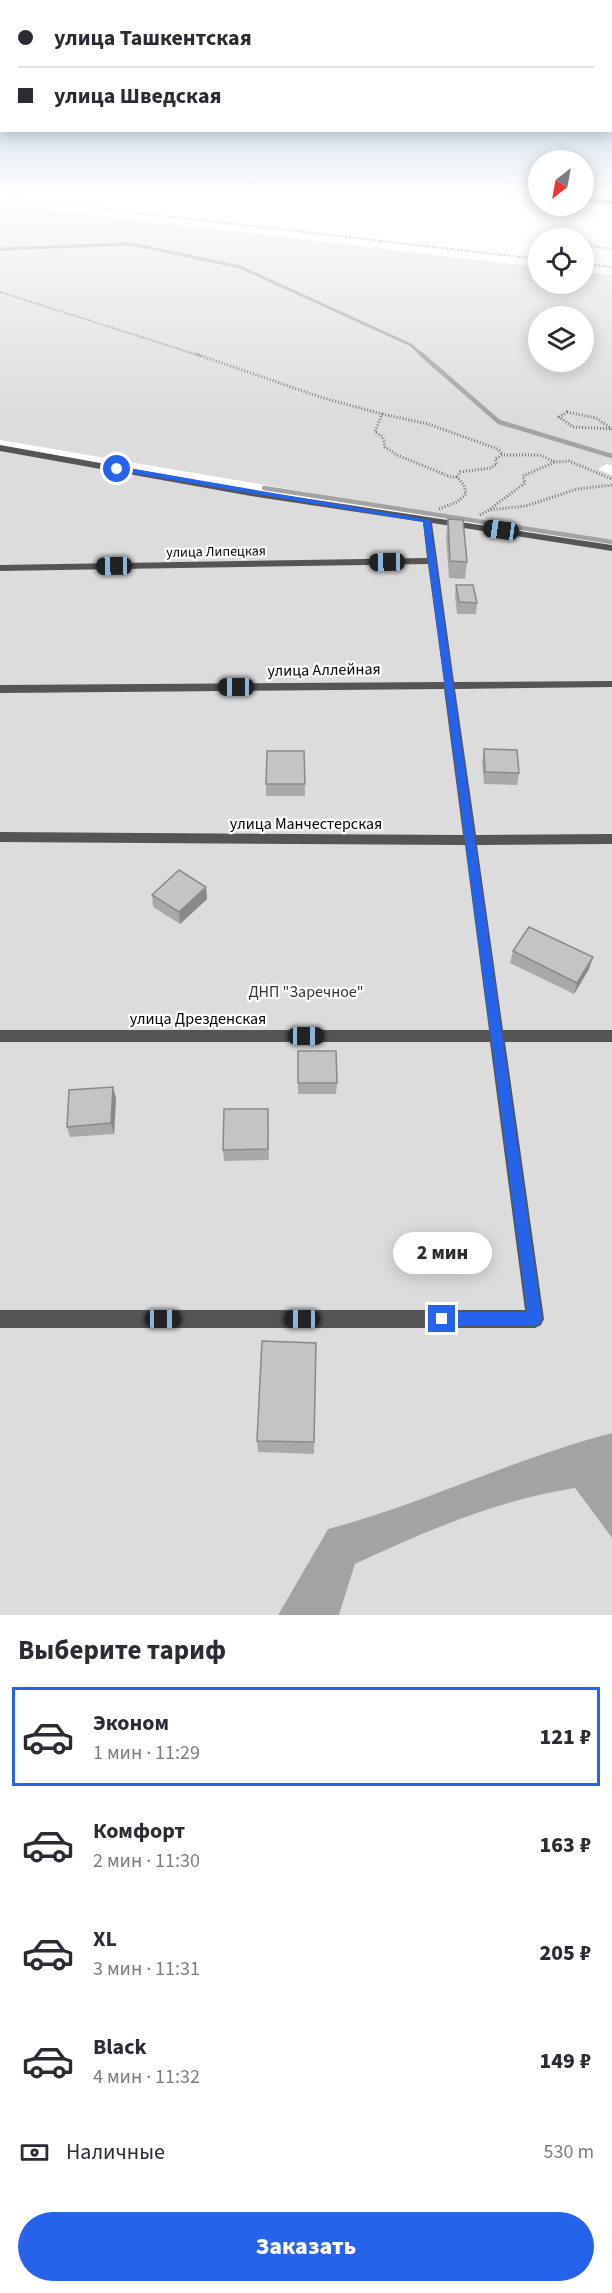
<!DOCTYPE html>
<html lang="ru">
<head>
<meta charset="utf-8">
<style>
	body { margin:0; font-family:"Source Sans 3",sans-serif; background:#f7f7f7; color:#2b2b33; height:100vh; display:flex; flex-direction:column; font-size:22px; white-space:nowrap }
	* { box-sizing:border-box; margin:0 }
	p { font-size:20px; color:#7c7c81 }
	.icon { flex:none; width:33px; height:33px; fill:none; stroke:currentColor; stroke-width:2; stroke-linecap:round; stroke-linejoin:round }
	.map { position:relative; height:1615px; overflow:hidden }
	.drawer { display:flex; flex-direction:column; background:#fff; flex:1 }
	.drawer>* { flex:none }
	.guide { position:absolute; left:0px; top:0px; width:612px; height:132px; box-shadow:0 3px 15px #0003; display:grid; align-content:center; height:132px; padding:0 18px; background:#fff }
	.needle { width:39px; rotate:211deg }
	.fabs { position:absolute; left:528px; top:150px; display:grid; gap:12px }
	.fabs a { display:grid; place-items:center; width:66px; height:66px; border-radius:50%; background:#fff; box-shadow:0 3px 15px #0003; font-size:30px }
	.end { position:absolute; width:27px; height:27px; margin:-14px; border:8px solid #2563eb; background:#fff; box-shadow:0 0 0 3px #fff }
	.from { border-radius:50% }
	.bubble { position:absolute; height:42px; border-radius:21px; background:#fff; box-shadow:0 3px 15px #0003; font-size:20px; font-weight:800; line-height:42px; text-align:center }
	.car { position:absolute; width:18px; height:36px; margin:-18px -9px; border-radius:8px; box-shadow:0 0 4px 2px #0007; background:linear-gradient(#222 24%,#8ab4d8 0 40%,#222 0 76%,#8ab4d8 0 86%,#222 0) }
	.guide b { display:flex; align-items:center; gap:21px; height:57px; font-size:22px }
	.guide b+b { border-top:2px solid #e1e1e2 }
	.guide i { width:15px; height:15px; background:#2b2b33 }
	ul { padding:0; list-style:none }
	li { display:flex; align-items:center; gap:18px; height:99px; margin:0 12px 9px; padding:0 6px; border:3px solid transparent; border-radius:0px }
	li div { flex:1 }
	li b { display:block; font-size:22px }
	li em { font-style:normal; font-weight:800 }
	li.on { border-color:#2563eb }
	li>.icon { width:54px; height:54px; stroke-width:1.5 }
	h2 { padding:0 18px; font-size:27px; line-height:72px }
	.pay { display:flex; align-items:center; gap:15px; height:66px; padding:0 18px; font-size:22px }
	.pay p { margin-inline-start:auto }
	.primary-button { display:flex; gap:12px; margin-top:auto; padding:12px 18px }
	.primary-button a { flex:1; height:69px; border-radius:36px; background:#2563eb; color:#fff; font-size:24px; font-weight:800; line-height:69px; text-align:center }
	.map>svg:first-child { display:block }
	.green { fill:#dcdcdc; fill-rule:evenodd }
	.water { fill:#a3a3a3 }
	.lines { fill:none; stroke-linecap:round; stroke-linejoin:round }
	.stream-far1 { stroke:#a3a3a3; stroke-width:3 }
	.stream { stroke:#a3a3a3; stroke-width:4.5 }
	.path-far1 { stroke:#777; stroke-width:2; stroke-dasharray:1 1.5; stroke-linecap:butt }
	.path { stroke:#777; stroke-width:3; stroke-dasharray:1 2; stroke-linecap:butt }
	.lane { stroke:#555; stroke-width:5 }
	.street { fill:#555; fill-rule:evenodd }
	.wall { fill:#a9a9a9 }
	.shaded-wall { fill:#898989 }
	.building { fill:#c4c4c4; stroke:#898989; stroke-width:1.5 }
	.route { fill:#2563eb }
	.labels { text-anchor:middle; stroke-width:4.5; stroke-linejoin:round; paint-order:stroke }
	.far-street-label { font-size:14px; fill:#000; stroke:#fff }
	.street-label { font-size:16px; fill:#000; stroke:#fff }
	.park-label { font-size:16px; fill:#333; stroke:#fff }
</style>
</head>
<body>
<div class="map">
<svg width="612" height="1615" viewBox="0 0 612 1615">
	<rect width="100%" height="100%" fill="#fff"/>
	<!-- green -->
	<g class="green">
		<path d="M 0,204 L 538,267 L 538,284 L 584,284 L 584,272 L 612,275 L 612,466 L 607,464 L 598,469 L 612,475 L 612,544 L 0,440 ZM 538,316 L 584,316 L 584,362 L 538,362 Z"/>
		<path d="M 0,448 L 251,493 L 612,548 L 612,1433 C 515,1458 425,1503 328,1529 L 278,1615 L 0,1615 Z"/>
		<path d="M 575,1488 L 612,1538 L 612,1615 L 339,1615 L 355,1564 L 433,1528 L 526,1496 Z"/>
	</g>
	<!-- water -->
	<path class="water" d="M 612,1433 L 612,1538 L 575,1488 C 497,1500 426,1531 355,1564 L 339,1615 L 278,1615 L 328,1529 C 425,1503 515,1458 612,1433 Z"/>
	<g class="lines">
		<!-- stream-far1 -->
		<path class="stream-far1" d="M 0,249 L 131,244 L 240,267 L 411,345 L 423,356"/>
		<!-- stream -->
		<g class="stream">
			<path d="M 421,354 L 499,422 L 612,456"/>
			<path d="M 264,488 L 612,542"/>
		</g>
		<!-- path-far1 -->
		<g class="path-far1">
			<path d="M 0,197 L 538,259"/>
			<path d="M 584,245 L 612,249"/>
			<path d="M 584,264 L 612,267"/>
			<path d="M 0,292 L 201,356"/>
		</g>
		<!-- path -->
		<g class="path">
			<path d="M 196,354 L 320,397 L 382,414 L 375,432 L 383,437 L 385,447 L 397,455 L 451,477 L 457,477"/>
			<path d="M 567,412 L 596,418 L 612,429 L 573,427 L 559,417 Z"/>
			<path d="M 382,414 L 428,424 L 498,449 L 502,454"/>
			<path d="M 439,509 L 457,502 L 466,494 L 464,485 L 457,477 L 460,472 L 491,468 L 497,464 L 495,459 L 502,455 L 540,455 L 555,462 L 569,461 L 612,479"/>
			<path d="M 490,509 L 525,483 L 523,476 L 555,462"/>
			<path d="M 480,515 L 489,510 L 526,506 L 577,489 L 612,485"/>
		</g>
		<!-- lane -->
		<g class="lane">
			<path d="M 502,191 L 538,194"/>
			<path d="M 584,199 L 612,202"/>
		</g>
		<!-- street -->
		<path class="street" d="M 0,445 L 251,490 L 612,545 L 612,551 L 432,523 L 454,682 L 612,681 L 612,687 L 455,689 L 476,835 L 612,834 L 612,844 L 477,845 L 503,1030 L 612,1030 L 612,1042 L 505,1042 L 544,1319 L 541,1325 L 535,1328 L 0,1328 L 0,1310 L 525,1310 L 490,1042 L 0,1042 L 0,1030 L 489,1030 L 465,845 L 0,842 L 0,832 L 463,835 L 444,689 L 0,693 L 0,685 L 444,682 L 428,564 L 0,571 L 0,565 L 427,558 L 423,522 L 251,496 L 0,451 Z"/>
	</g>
	<!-- wall -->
	<g class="wall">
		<path d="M 448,519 L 467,562 L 465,579 L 449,578 L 446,536 Z"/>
		<path d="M 456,585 L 477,603 L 476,614 L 457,614 L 455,596 Z"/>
		<path d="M 484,749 L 519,773 L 517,785 L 484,784 L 482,761 Z"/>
		<path d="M 304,751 L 305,796 L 266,796 L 266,784 Z"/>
		<path d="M 206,887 L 207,899 L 180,924 L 153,907 L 152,895 Z"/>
		<path d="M 513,951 L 589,969 L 574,994 L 510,963 Z"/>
		<path d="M 298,1051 L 337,1083 L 336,1094 L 298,1094 Z"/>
		<path d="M 116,1098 L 114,1134 L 70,1137 L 67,1127 Z"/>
		<path d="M 268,1109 L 269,1160 L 224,1161 L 223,1150 Z"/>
		<path d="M 316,1343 L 314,1454 L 258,1452 L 257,1441 Z"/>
	</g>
	<!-- shaded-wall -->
	<g class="shaded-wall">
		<path d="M 206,887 L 207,899 L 180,924 L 179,912 Z"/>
		<path d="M 593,957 L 589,969 L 574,994 L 577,983 Z"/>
		<path d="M 113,1087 L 116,1098 L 114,1134 L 111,1123 Z"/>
	</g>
	<!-- building -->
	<g class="building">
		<path d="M 448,519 L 463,520 L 467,562 L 450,561 Z"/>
		<path d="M 456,585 L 473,585 L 477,603 L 459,602 Z"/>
		<path d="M 484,749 L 517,750 L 519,773 L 485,772 Z"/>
		<path d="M 267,751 L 304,751 L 305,784 L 266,784 Z"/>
		<path d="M 179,870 L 206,887 L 179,912 L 152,895 Z"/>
		<path d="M 529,927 L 593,957 L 577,983 L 513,951 Z"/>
		<path d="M 298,1051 L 336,1051 L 337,1083 L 298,1083 Z"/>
		<path d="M 113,1087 L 111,1123 L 67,1127 L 69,1090 Z"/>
		<path d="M 224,1109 L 268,1109 L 268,1149 L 223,1150 Z"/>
		<path d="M 262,1341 L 316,1343 L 314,1442 L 257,1441 Z"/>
	</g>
	<!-- sky -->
	<linearGradient id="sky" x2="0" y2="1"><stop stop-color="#8cadcc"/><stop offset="0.46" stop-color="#fff"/><stop offset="1" stop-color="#fff" stop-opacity="0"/></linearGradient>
	<rect width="612" height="417" fill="url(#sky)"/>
	<!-- route -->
	<path class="route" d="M 117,466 L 430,520 L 542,1319 L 540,1324 L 535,1326 L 442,1326 L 437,1324 L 435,1319 L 437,1314 L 442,1312 L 527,1312 L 423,522 L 114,470 Z"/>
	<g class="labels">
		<!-- far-street labels -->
		<g class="far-street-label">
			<text transform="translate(216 551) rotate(-1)" y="5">улица Липецкая</text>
		</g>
		<!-- street labels -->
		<g class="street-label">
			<text transform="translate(324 669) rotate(-1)" y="6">улица Аллейная</text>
			<text x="306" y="829">улица Манчестерская</text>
			<text x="198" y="1024">улица Дрезденская</text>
		</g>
		<!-- park labels -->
		<g class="park-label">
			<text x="306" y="997">ДНП "Заречное"</text>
		</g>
	</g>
</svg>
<div class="fabs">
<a><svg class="needle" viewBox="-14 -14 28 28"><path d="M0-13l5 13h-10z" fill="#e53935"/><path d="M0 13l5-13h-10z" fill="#7c7c81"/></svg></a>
<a><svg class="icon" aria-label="locate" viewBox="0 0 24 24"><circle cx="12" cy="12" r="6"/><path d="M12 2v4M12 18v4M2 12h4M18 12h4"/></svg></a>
<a><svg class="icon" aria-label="layers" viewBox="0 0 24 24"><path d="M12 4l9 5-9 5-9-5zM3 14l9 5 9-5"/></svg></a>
</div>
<i class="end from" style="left:117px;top:469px"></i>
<i class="end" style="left:442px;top:1319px"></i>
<div class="bubble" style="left:393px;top:1232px;width:99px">2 мин</div>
<i class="car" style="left:501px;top:530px;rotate:278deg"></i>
<i class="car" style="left:387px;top:562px;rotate:269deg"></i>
<i class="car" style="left:114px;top:566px;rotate:269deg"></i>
<i class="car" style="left:236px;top:687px;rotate:270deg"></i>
<i class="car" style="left:306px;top:1036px;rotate:90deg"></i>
<i class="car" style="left:163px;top:1319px;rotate:90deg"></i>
<i class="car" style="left:302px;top:1319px;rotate:270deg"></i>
<div class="guide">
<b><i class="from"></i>улица Ташкентская</b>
<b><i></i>улица Шведская</b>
</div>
</div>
<section class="drawer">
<h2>Выберите тариф</h2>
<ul>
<li class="on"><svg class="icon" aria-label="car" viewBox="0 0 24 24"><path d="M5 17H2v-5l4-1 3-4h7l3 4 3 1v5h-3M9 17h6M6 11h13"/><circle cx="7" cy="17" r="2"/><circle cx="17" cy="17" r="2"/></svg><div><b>Эконом</b><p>1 мин · 11:29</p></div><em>121 ₽</em></li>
<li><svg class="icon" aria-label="car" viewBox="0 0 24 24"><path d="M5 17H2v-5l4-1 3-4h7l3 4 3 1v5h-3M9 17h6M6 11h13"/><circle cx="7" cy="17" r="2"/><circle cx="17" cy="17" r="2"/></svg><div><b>Комфорт</b><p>2 мин · 11:30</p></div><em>163 ₽</em></li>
<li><svg class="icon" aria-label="car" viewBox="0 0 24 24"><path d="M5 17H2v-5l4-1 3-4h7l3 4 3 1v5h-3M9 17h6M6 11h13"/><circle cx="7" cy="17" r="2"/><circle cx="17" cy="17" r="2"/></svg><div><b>XL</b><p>3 мин · 11:31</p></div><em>205 ₽</em></li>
<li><svg class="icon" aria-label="car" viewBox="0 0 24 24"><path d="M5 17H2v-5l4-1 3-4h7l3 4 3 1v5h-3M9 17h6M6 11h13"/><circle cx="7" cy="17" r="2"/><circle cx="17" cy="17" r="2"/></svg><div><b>Black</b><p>4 мин · 11:32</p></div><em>149 ₽</em></li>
</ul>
<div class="pay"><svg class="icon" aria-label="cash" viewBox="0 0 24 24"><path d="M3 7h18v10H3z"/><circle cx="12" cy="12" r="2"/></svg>Наличные<p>530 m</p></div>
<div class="primary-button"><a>Заказать</a></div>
</section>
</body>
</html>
